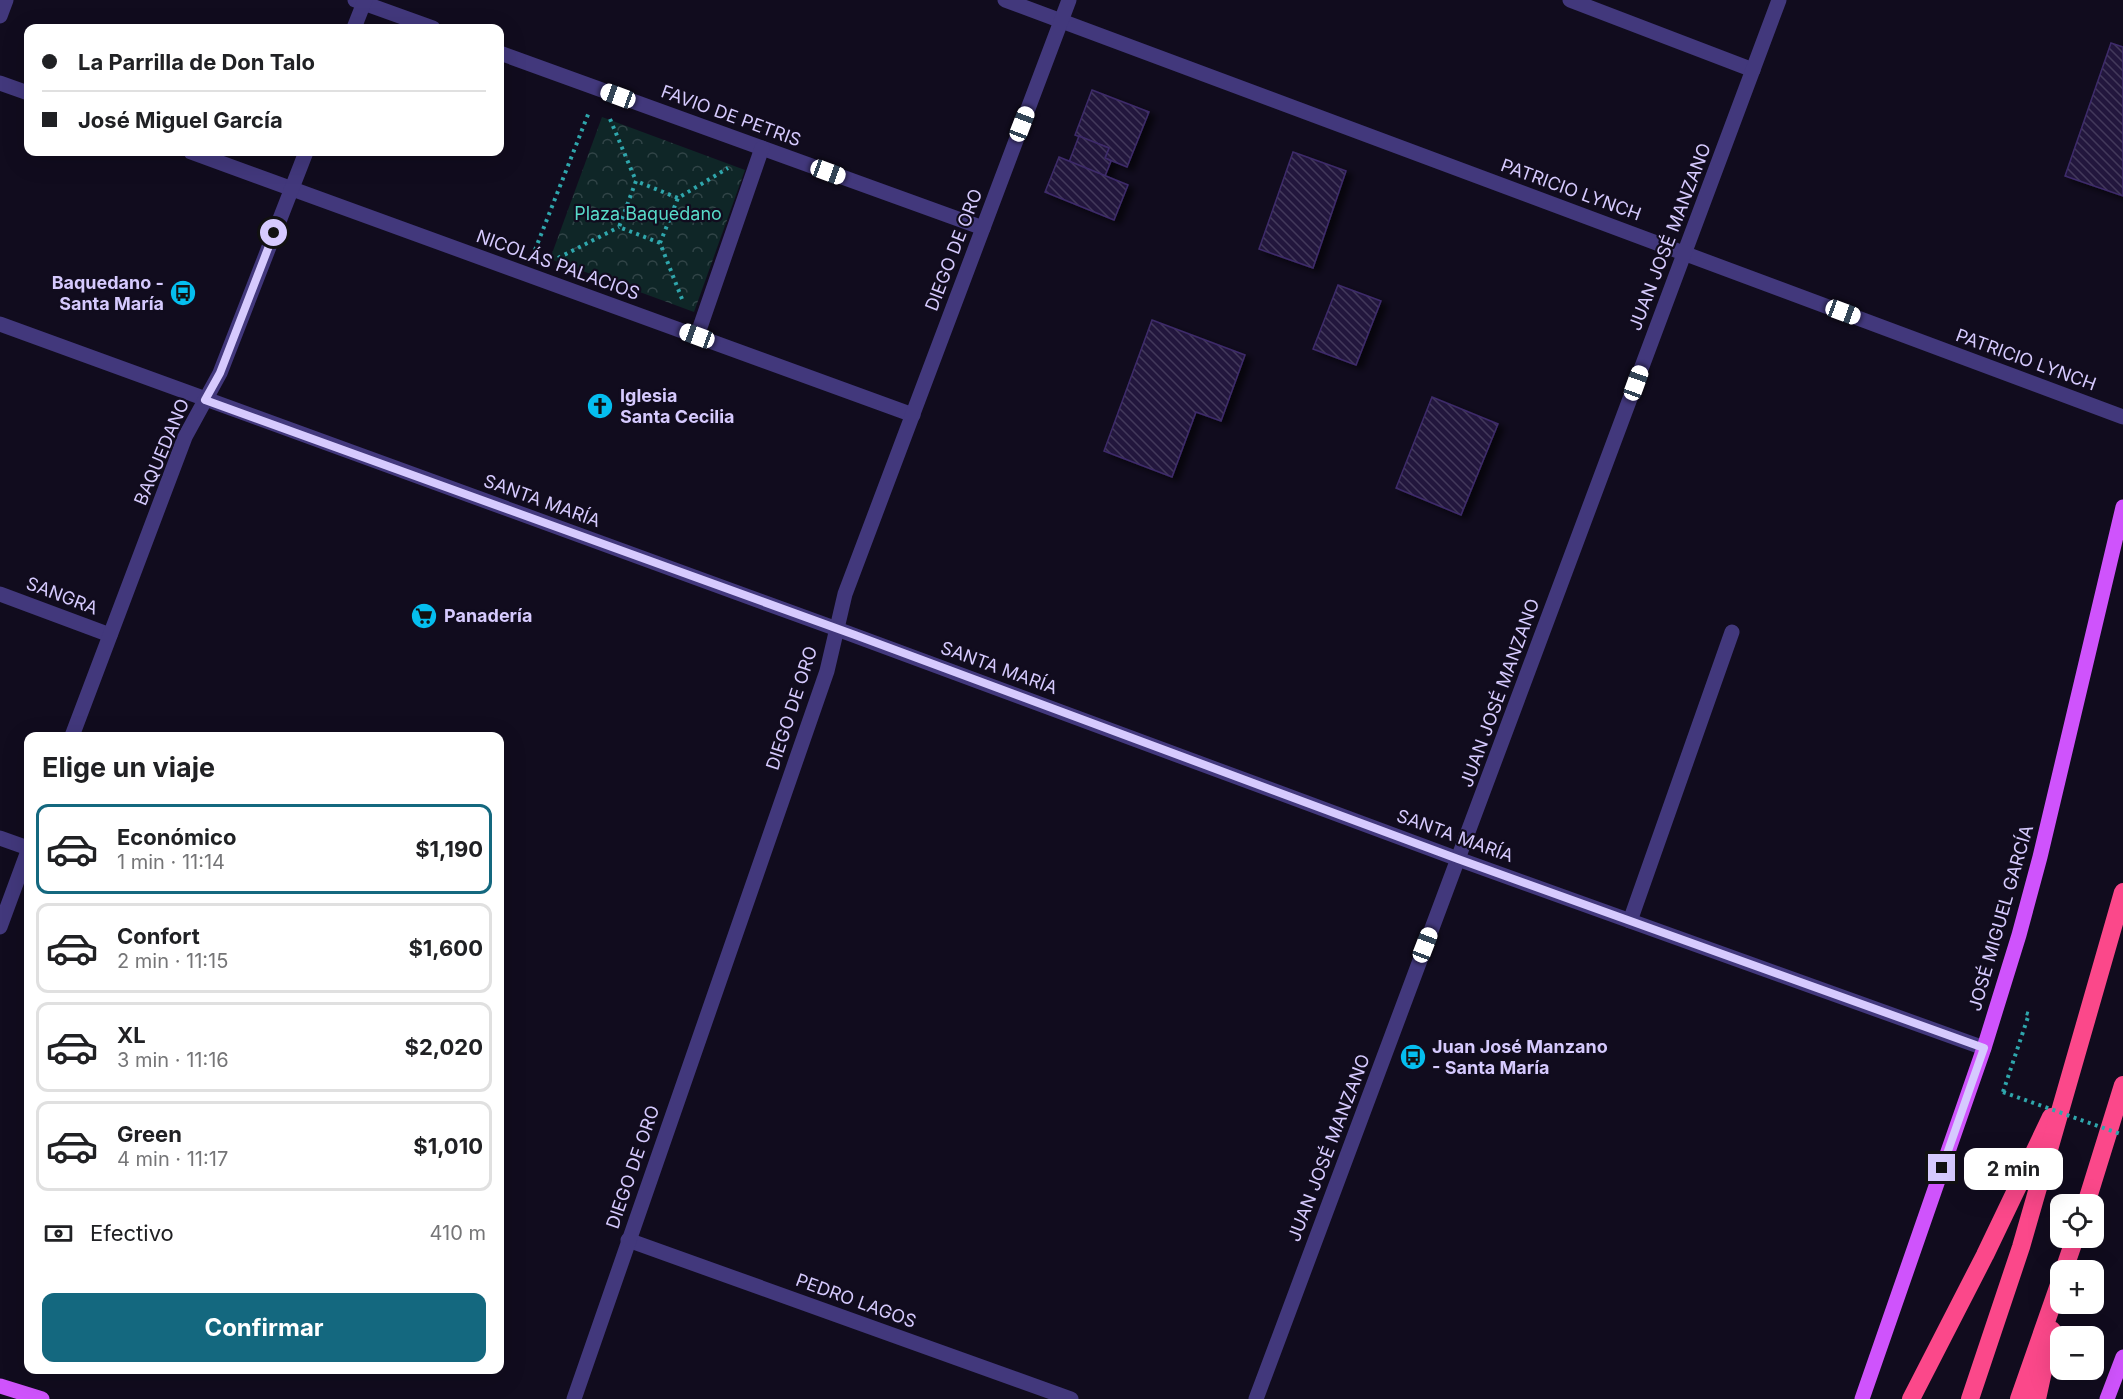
<!DOCTYPE html>
<html lang="es">
<head>
<meta charset="utf-8">
<style>
	body { margin:0; font-family:Inter,sans-serif; background:#f6f6f6; color:#202124; height:100vh; display:flex; flex-direction:column; font-size:22px; white-space:nowrap }
	* { box-sizing:border-box; margin:0 }
	p { font-size:20px; color:#757577 }
	.icon { flex:none; width:33px; height:33px; fill:none; stroke:currentColor; stroke-width:2; stroke-linecap:round; stroke-linejoin:round }
	.map { position:relative; flex:1; overflow:hidden }
	.details { position:absolute; left:24px; top:732px; width:480px; height:642px; display:flex; flex-direction:column; background:#fff; border-radius:12px; box-shadow:0 6px 24px #0002 }
	.details>* { flex:none }
	.hud { position:absolute; left:24px; top:24px; width:480px; height:132px; border-radius:12px; box-shadow:0 6px 24px #0002; display:grid; align-content:center; height:132px; padding:0 18px; background:#fff }
	.tools { position:absolute; left:2050px; top:1194px; display:grid; gap:12px }
	.tools a { display:grid; place-items:center; width:54px; height:54px; border-radius:12px; background:#fff; box-shadow:0 6px 24px #0002; font-size:30px }
	.end { position:absolute; width:27px; height:27px; margin:-14px; border:8px solid #d6cafe; background:#111; box-shadow:0 0 0 3px #111 }
	.from { border-radius:50% }
	.bubble { position:absolute; height:42px; border-radius:12px; background:#fff; box-shadow:0 6px 24px #0002; font-size:20px; font-weight:700; line-height:42px; text-align:center }
	.car { position:absolute; width:18px; height:36px; margin:-18px -9px; border-radius:8px; box-shadow:0 0 4px 2px #0007; background:linear-gradient(#fff 24%,#345 0 40%,#fff 0 76%,#345 0 86%,#fff 0) }
	.hud b { display:flex; align-items:center; gap:21px; height:57px; font-size:22px }
	.hud b+b { border-top:2px solid #e0e0e0 }
	.hud i { width:15px; height:15px; background:#202124 }
	ul { padding:0; list-style:none }
	li { display:flex; align-items:center; gap:18px; height:90px; margin:0 12px 9px; padding:0 6px; border:3px solid #e0e0e0; border-radius:12px }
	li div { flex:1 }
	li b { display:block; font-size:22px }
	li em { font-style:normal; font-weight:700 }
	li.active { border-color:#14687f }
	li>.icon { width:54px; height:54px; stroke-width:1.5 }
	h2 { padding:0 18px; font-size:27px; line-height:72px }
	.pay { display:flex; align-items:center; gap:15px; height:66px; padding:0 18px; font-size:22px }
	.pay p { margin-inline-start:auto }
	.action { display:flex; gap:12px; margin-top:auto; padding:12px 18px }
	.action a { flex:1; height:69px; border-radius:12px; background:#14687f; color:#fff; font-size:24px; font-weight:700; line-height:69px; text-align:center }
	.map>svg:first-child { display:block }
	.park { fill:url(#park-crowns) }
	.building { fill:url(#building-back-hatch); stroke:#3e2b6a; stroke-width:1.5; filter:url(#shadow) }
	.lines { fill:none; stroke-linecap:round; stroke-linejoin:round }
	.path { stroke:#2fa6ac; stroke-width:4; stroke-dasharray:3 4.5; stroke-linecap:butt }
	.minor { stroke:#42387c; stroke-width:15 }
	.major { stroke:#cf53fc; stroke-width:15 }
	.highway { stroke:#fb488a; stroke-width:18 }
	.path-bridge { stroke:#2fa6ac; stroke-width:4; stroke-dasharray:3 4.5; stroke-linecap:butt }
	.route { stroke:#d6cafe; stroke-width:8 }
	.labels { text-anchor:middle; stroke-width:4.5; stroke-linejoin:round; paint-order:stroke }
	.street-label { font-size:18px; fill:#d6cafe; stroke:#110c1e }
	.park-label { font-size:18px; fill:#58dbc9; stroke:#110c1e }
	.poi-label { font-size:18px; font-weight:bold; fill:#d6cafe; stroke:#110c1e; text-anchor:start }
</style>
</head>
<body>
<div class="map">
<svg width="2123" height="1399" viewBox="0 0 2123 1399">
	<defs>
		<pattern id="park-crowns" width="20" height="18" patternUnits="userSpaceOnUse" patternTransform="scale(1.5)"><rect width="20" height="18" fill="#0f2627"/><path d="M2 6a3 3 0 1 1 6 0M12 15a3 3 0 1 1 6 0" fill="none" stroke="#314447"/></pattern>
		<pattern id="building-back-hatch" width="6" height="6" patternUnits="userSpaceOnUse" patternTransform="scale(1.5)"><rect width="6" height="6" fill="#24193e"/><path d="M-1 5l2 2M0 0l6 6M5-1l2 2" fill="none" stroke="#43395b"/></pattern>
		<filter id="shadow"><feDropShadow dx="6" dy="4" stdDeviation="3" flood-color="#0009"/></filter>
	</defs>
	<rect width="100%" height="100%" fill="#110c1e"/>
	<!-- park -->
	<path class="park" d="M 602,117 L 745,170 L 694,312 L 550,259 Z"/>
	<!-- building -->
	<g class="building">
		<path d="M 2111,43 L 2123,47 L 2123,196 L 2065,176 Z"/>
		<path d="M 1092,90 L 1149,112 L 1127,167 L 1105,158 L 1109,148 L 1075,135 Z"/>
		<path d="M 1079,136 L 1109,148 L 1105,158 L 1111,161 L 1105,176 L 1069,162 Z"/>
		<path d="M 1293,152 L 1346,171 L 1313,268 L 1259,249 Z"/>
		<path d="M 1059,157 L 1128,185 L 1114,220 L 1045,192 Z"/>
		<path d="M 1338,285 L 1381,301 L 1356,365 L 1313,349 Z"/>
		<path d="M 1152,320 L 1245,355 L 1221,421 L 1196,412 L 1172,477 L 1104,451 Z"/>
		<path d="M 1432,397 L 1498,424 L 1461,515 L 1396,488 Z"/>
	</g>
	<g class="lines">
		<!-- path -->
		<g class="path">
			<path d="M 610,119 L 636,181"/>
			<path d="M 660,243 L 619,227 L 636,181 L 678,198"/>
			<path d="M 535,250 L 589,112"/>
			<path d="M 558,258 L 619,227"/>
			<path d="M 682,299 L 660,243 L 678,198 L 728,168"/>
			<path d="M 2003,1092 L 2029,1014 L 2022,1012"/>
		</g>
		<!-- minor -->
		<g class="minor">
			<path d="M 355,0 L 433,28"/>
			<path d="M 1005,0 L 2123,417"/>
			<path d="M 1570,0 L 1753,70"/>
			<path d="M 0,16 L 6,0"/>
			<path d="M 354,28 L 365,0"/>
			<path d="M 500,53 L 983,228"/>
			<path d="M 0,83 L 28,93"/>
			<path d="M 191,152 L 913,415"/>
			<path d="M 0,324 L 837,629 L 1458,859 L 1984,1048"/>
			<path d="M 697,336 L 762,148"/>
			<path d="M 0,594 L 110,635"/>
			<path d="M 72,736 L 185,437 L 220,373 L 306,152"/>
			<path d="M 0,838 L 28,848"/>
			<path d="M 1630,921 L 1732,632"/>
			<path d="M 0,927 L 28,851"/>
			<path d="M 628,1240 L 1071,1399"/>
			<path d="M 574,1399 L 827,671 L 845,594 L 1069,0"/>
			<path d="M 1256,1399 L 1779,0"/>
		</g>
		<!-- major -->
		<g class="major">
			<path d="M 0,1386 L 42,1399"/>
			<path d="M 1862,1399 L 1984,1048 L 2019,935 L 2040,857 L 2123,507"/>
			<path d="M 2107,1399 L 2123,1357"/>
		</g>
		<!-- highway -->
		<g class="highway">
			<path d="M 2086,1204 L 2123,1085"/>
			<path d="M 2064,1270 L 2075,1238"/>
			<path d="M 1911,1399 L 1985,1255 L 2051,1117"/>
			<path d="M 1970,1399 L 2021,1247 L 2123,892"/>
			<path d="M 2019,1399 L 2061,1279"/>
			<path d="M 2037,1399 L 2052,1330"/>
		</g>
		<!-- path-bridge -->
		<path class="path-bridge" d="M 2003,1092 L 2123,1135"/>
	</g>
	<g class="lines">
		<!-- route -->
		<path class="route" d="M 274,233 L 220,373 L 205,400 L 855,635 L 1458,859 L 1984,1048 L 1942,1168"/>
	</g>
	<!-- icons -->
	<defs>
		<g id="bus-disc" transform="scale(1.35)"><circle r="9.5" fill="#05beef" stroke="#110c1e"/><path d="M-5-6H5V4H4V6H2V4H-2V6H-4V4H-5ZM-3.5-4V0h7V-4ZM-3.5 1.2v1.5H-2V1.2ZM2 1.2v1.5H3.5V1.2Z" fill="#111"/></g>
		<g id="church-disc" transform="scale(1.35)"><circle r="9.5" fill="#05beef" stroke="#110c1e"/><path d="M-1.2-6h2.4v3.5h3.3v2.4h-3.3V6h-2.4V-.1h-3.3v-2.4h3.3Z" fill="#111"/></g>
		<g id="supermarket-disc" transform="scale(1.35)"><circle r="9.5" fill="#05beef" stroke="#110c1e"/><path d="M-6-5.5h2.5l.6 2H6L4.5 2H-2.5L-4.4-4H-6ZM-1.5 3.2a1.3 1.3 0 1 0 .1 0ZM3 3.2a1.3 1.3 0 1 0 .1 0Z" fill="#111"/></g>
	</defs>
	<g fill-rule="evenodd">
		<use href="#bus-disc" x="183" y="293"/>
		<use href="#church-disc" x="600" y="406"/>
		<use href="#supermarket-disc" x="424" y="616"/>
		<use href="#bus-disc" x="1413" y="1057"/>
	</g>
	<g class="labels">
		<!-- street labels -->
		<g class="street-label">
			<text transform="translate(731 116) rotate(20)" y="6">FAVIO DE PETRIS</text>
			<text transform="translate(1571 190) rotate(20)" y="6">PATRICIO LYNCH</text>
			<text transform="translate(1670 237) rotate(-69)" y="6">JUAN JOSÉ MANZANO</text>
			<text transform="translate(954 250) rotate(-69)" y="6">DIEGO DE ORO</text>
			<text transform="translate(558 265) rotate(20)" y="6">NICOLÁS PALACIOS</text>
			<text transform="translate(2026 360) rotate(20)" y="6">PATRICIO LYNCH</text>
			<text transform="translate(162 452) rotate(-67)" y="6">BAQUEDANO</text>
			<text transform="translate(542 501) rotate(20)" y="6">SANTA MARÍA</text>
			<text transform="translate(62 596) rotate(21)" y="6">SANGRA</text>
			<text transform="translate(999 668) rotate(20)" y="6">SANTA MARÍA</text>
			<text transform="translate(1500 693) rotate(-70)" y="6">JUAN JOSÉ MANZANO</text>
			<text transform="translate(792 708) rotate(-72)" y="6">DIEGO DE ORO</text>
			<text transform="translate(1455 836) rotate(20)" y="6">SANTA MARÍA</text>
			<text transform="translate(2001 918) rotate(-74)" y="6">JOSÉ MIGUEL GARCÍA</text>
			<text transform="translate(1329 1148) rotate(-69)" y="6">JUAN JOSÉ MANZANO</text>
			<text transform="translate(633 1167) rotate(-71)" y="6">DIEGO DE ORO</text>
			<text transform="translate(856 1301) rotate(20)" y="6">PEDRO LAGOS</text>
		</g>
		<!-- park labels -->
		<g class="park-label">
			<text x="648" y="220">Plaza Baquedano</text>
		</g>
		<!-- poi labels -->
		<g class="poi-label">
			<text x="164" y="289" text-anchor="end">Baquedano -<tspan x="164" dy="21">Santa María</tspan></text>
			<text x="620" y="402">Iglesia<tspan x="620" dy="21">Santa Cecilia</tspan></text>
			<text x="444" y="622">Panadería</text>
			<text x="1432" y="1053">Juan José Manzano<tspan x="1432" dy="21">- Santa María</tspan></text>
		</g>
	</g>
</svg>
<div class="tools">
<a><svg class="icon" aria-label="locate" viewBox="0 0 24 24"><circle cx="12" cy="12" r="6"/><path d="M12 2v4M12 18v4M2 12h4M18 12h4"/></svg></a>
<a>+</a>
<a>−</a>
</div>
<i class="end from" style="left:274px;top:233px"></i>
<i class="end" style="left:1942px;top:1168px"></i>
<div class="bubble" style="left:1964px;top:1148px;width:99px">2 min</div>
<i class="car" style="left:618px;top:96px;rotate:290deg"></i>
<i class="car" style="left:1022px;top:124px;rotate:21deg"></i>
<i class="car" style="left:828px;top:172px;rotate:110deg"></i>
<i class="car" style="left:1843px;top:312px;rotate:110deg"></i>
<i class="car" style="left:697px;top:336px;rotate:290deg"></i>
<i class="car" style="left:1636px;top:383px;rotate:20deg"></i>
<i class="car" style="left:1425px;top:945px;rotate:21deg"></i>
<div class="hud">
<b><i class="from"></i>La Parrilla de Don Talo</b>
<b><i></i>José Miguel García</b>
</div>
<section class="details">
<h2>Elige un viaje</h2>
<ul>
<li class="active"><svg class="icon" aria-label="car" viewBox="0 0 24 24"><path d="M5 17H2v-5l4-1 3-4h7l3 4 3 1v5h-3M9 17h6M6 11h13"/><circle cx="7" cy="17" r="2"/><circle cx="17" cy="17" r="2"/></svg><div><b>Económico</b><p>1 min · 11:14</p></div><em>$1,190</em></li>
<li><svg class="icon" aria-label="car" viewBox="0 0 24 24"><path d="M5 17H2v-5l4-1 3-4h7l3 4 3 1v5h-3M9 17h6M6 11h13"/><circle cx="7" cy="17" r="2"/><circle cx="17" cy="17" r="2"/></svg><div><b>Confort</b><p>2 min · 11:15</p></div><em>$1,600</em></li>
<li><svg class="icon" aria-label="car" viewBox="0 0 24 24"><path d="M5 17H2v-5l4-1 3-4h7l3 4 3 1v5h-3M9 17h6M6 11h13"/><circle cx="7" cy="17" r="2"/><circle cx="17" cy="17" r="2"/></svg><div><b>XL</b><p>3 min · 11:16</p></div><em>$2,020</em></li>
<li><svg class="icon" aria-label="car" viewBox="0 0 24 24"><path d="M5 17H2v-5l4-1 3-4h7l3 4 3 1v5h-3M9 17h6M6 11h13"/><circle cx="7" cy="17" r="2"/><circle cx="17" cy="17" r="2"/></svg><div><b>Green</b><p>4 min · 11:17</p></div><em>$1,010</em></li>
</ul>
<div class="pay"><svg class="icon" aria-label="cash" viewBox="0 0 24 24"><path d="M3 7h18v10H3z"/><circle cx="12" cy="12" r="2"/></svg>Efectivo<p>410 m</p></div>
<div class="action"><a>Confirmar</a></div>
</section>
</div>
</body>
</html>
